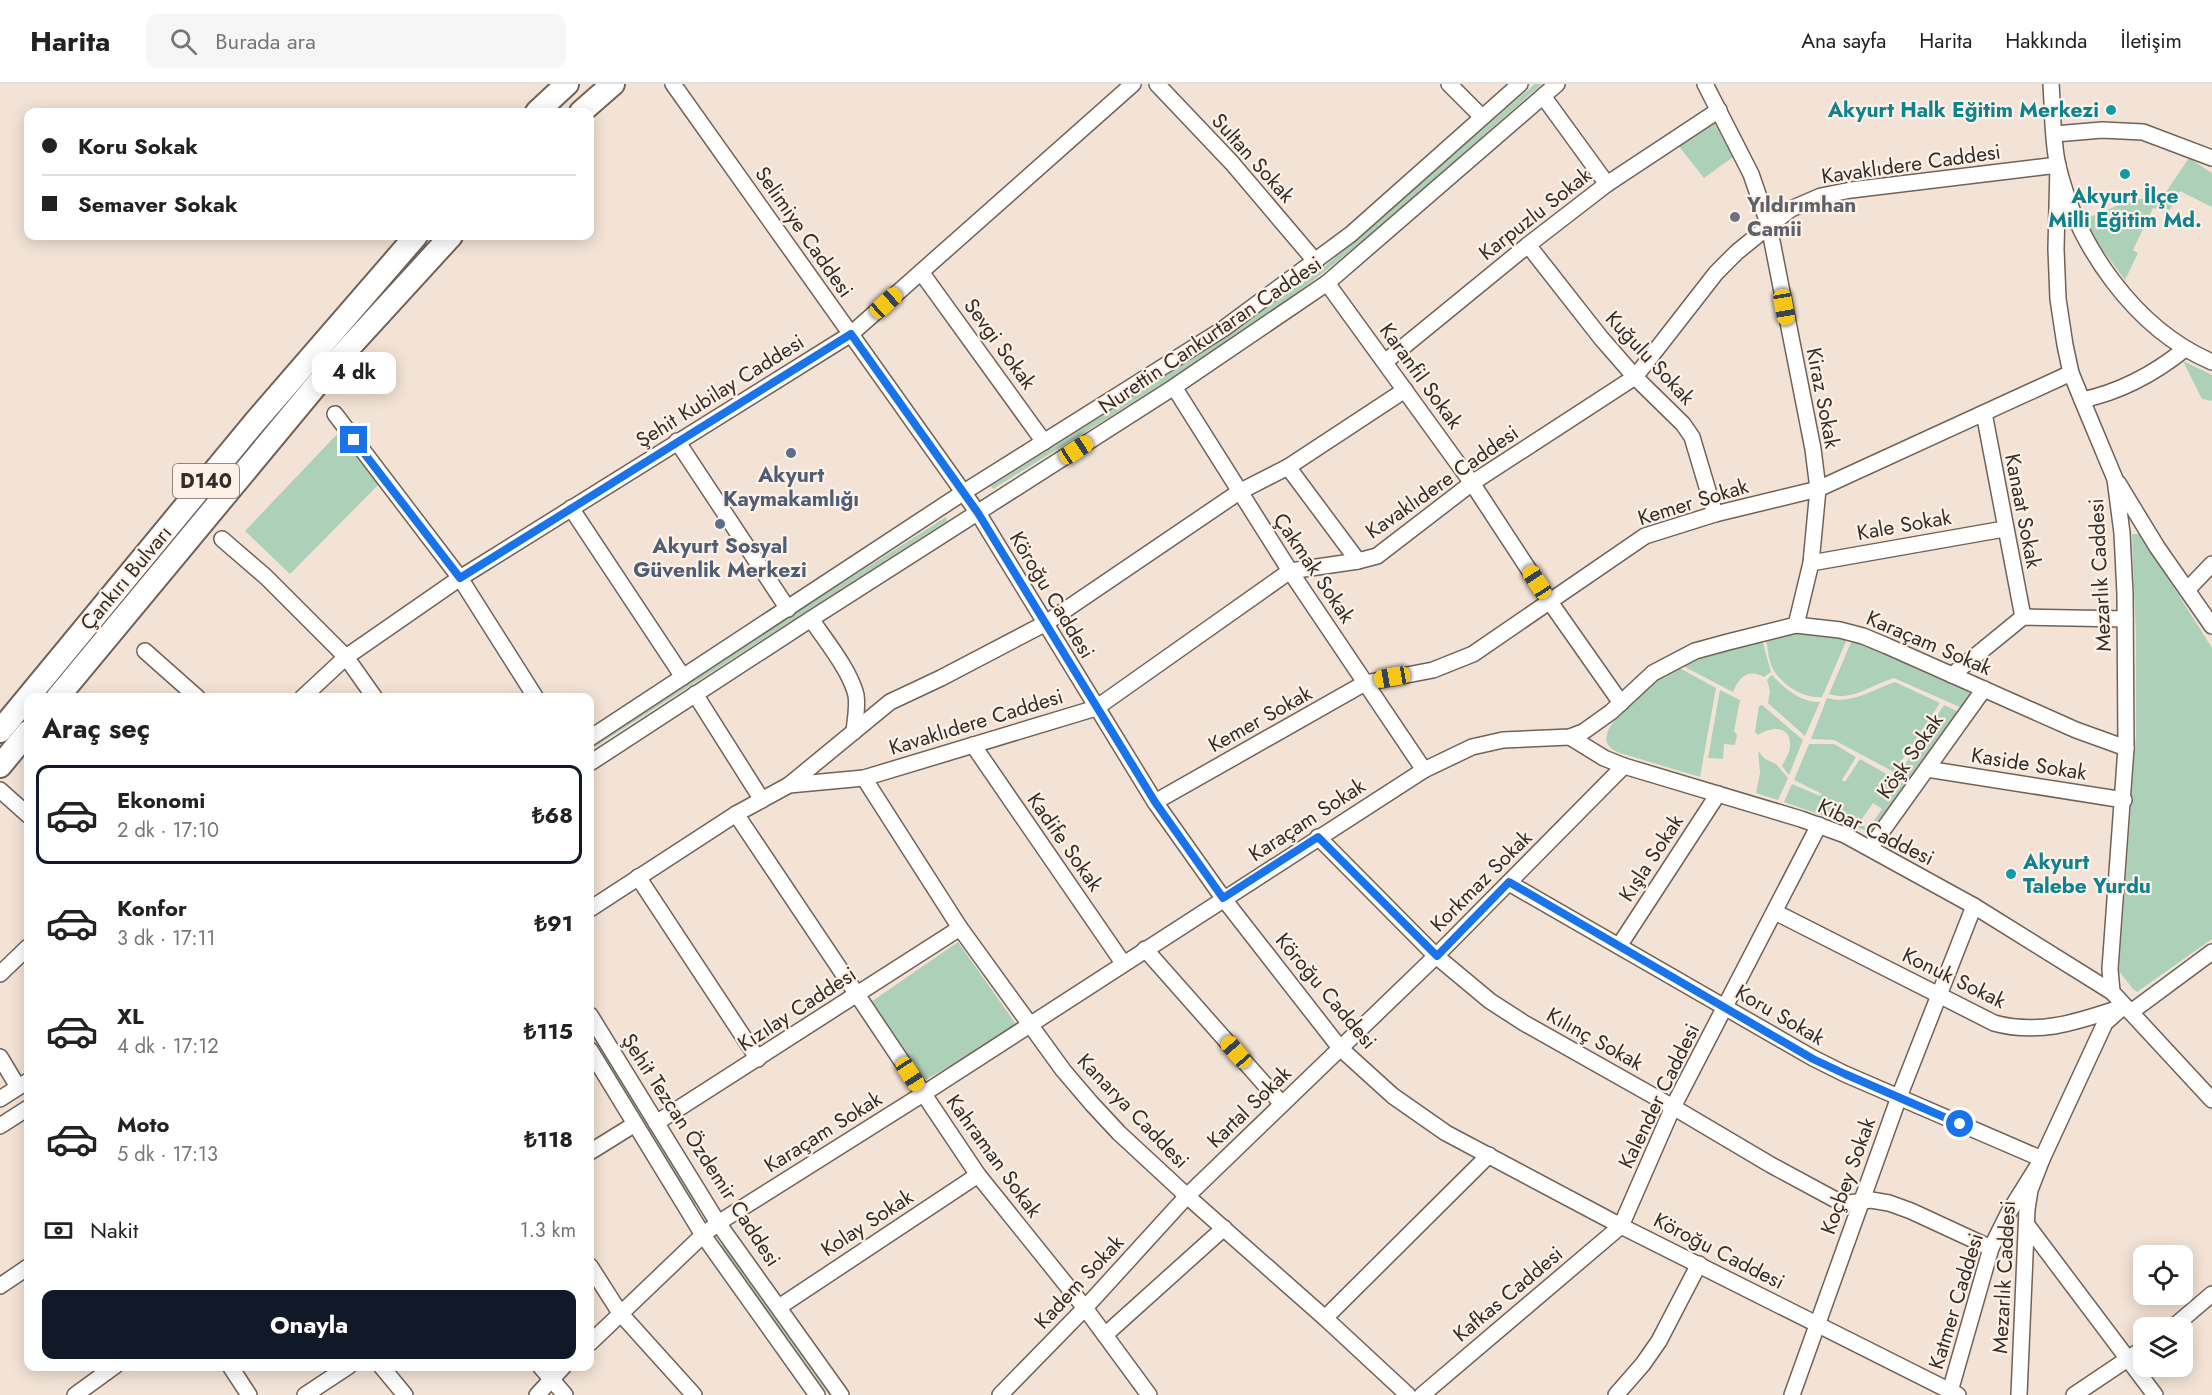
<!DOCTYPE html>
<html lang="tr">
<head>
<meta charset="utf-8">
<style>
	body { margin:0; font-family:Jost,sans-serif; background:#f6f6f6; color:#222; height:100vh; display:flex; flex-direction:column; font-size:22px; white-space:nowrap }
	* { box-sizing:border-box; margin:0 }
	p { font-size:20px; color:#767676 }
	.icon { flex:none; width:33px; height:33px; fill:none; stroke:currentColor; stroke-width:2; stroke-linecap:round; stroke-linejoin:round }
	.map { position:relative; flex:1; overflow:hidden }
	.panel { position:absolute; left:24px; top:609px; width:570px; height:678px; display:flex; flex-direction:column; background:#fff; border-radius:12px; box-shadow:0 3px 15px #0003 }
	.panel>* { flex:none }
	.hud { position:absolute; left:24px; top:24px; width:570px; height:132px; border-radius:12px; box-shadow:0 3px 15px #0003; display:grid; align-content:center; height:132px; padding:0 18px; background:#fff }
	.buttons { position:absolute; left:2133px; top:1161px; display:grid; gap:12px }
	.buttons a { display:grid; place-items:center; width:60px; height:60px; border-radius:12px; background:#fff; box-shadow:0 3px 15px #0003; font-size:30px }
	.end { position:absolute; width:27px; height:27px; margin:-14px; border:8px solid #1a73e8; background:#fff; box-shadow:0 0 0 3px #fff }
	.from { border-radius:50% }
	.bubble { position:absolute; height:42px; border-radius:12px; background:#fff; box-shadow:0 3px 15px #0003; font-size:20px; font-weight:700; line-height:42px; text-align:center }
	.car { position:absolute; width:18px; height:36px; margin:-18px -9px; border-radius:8px; box-shadow:0 0 4px 2px #0007; background:linear-gradient(#f5c518 24%,#345 0 40%,#f5c518 0 76%,#345 0 86%,#f5c518 0) }
	.hud b { display:flex; align-items:center; gap:21px; height:57px; font-size:22px }
	.hud b+b { border-top:2px solid #e0e0e0 }
	.hud i { width:15px; height:15px; background:#222 }
	ul { padding:0; list-style:none }
	li { display:flex; align-items:center; gap:18px; height:99px; margin:0 12px 9px; padding:0 6px; border:3px solid transparent; border-radius:12px }
	li div { flex:1 }
	li b { display:block; font-size:22px }
	li em { font-style:normal; font-weight:700 }
	li.on { border-color:#111827 }
	li>.icon { width:54px; height:54px; stroke-width:1.5 }
	h2 { padding:0 18px; font-size:27px; line-height:72px }
	.pay { display:flex; align-items:center; gap:15px; height:66px; padding:0 18px; font-size:22px }
	.pay p { margin-inline-start:auto }
	.cta { display:flex; gap:12px; margin-top:auto; padding:12px 18px }
	.cta a { flex:1; height:69px; border-radius:12px; background:#111827; color:#fff; font-size:24px; font-weight:700; line-height:69px; text-align:center }
	header { display:flex; align-items:center; gap:36px; box-sizing:border-box; height:84px; padding:0 30px; background:#fff; border-bottom:2px solid #e0e0e0 }
	header strong { font-size:28px }
	nav { display:flex; gap:33px; margin-inline-start:auto; font-size:21px }
	.search { width:420px; height:54px; background:#f6f6f6; display:flex; align-items:center; gap:15px; box-sizing:border-box; padding:0 21px; border-radius:12px; color:#767676; font-size:22px }
	.map>svg:first-child { display:block }
	.green { fill:#add0b9; fill-rule:evenodd }
	.lines { fill:none; stroke-linecap:round; stroke-linejoin:round }
	.minor-casing { stroke:#706257; stroke-width:18 }
	.highway-casing { stroke:#706257; stroke-width:26 }
	.minor { stroke:#fff; stroke-width:15 }
	.highway { stroke:#fff; stroke-width:22 }
	.route { stroke:#1a73e8; stroke-width:8 }
	.culture-dot { fill:#0f9aa8; stroke:#fef1e7; stroke-width:2 }
	.worship-dot { fill:#6b7280; stroke:#fef1e7; stroke-width:2 }
	.service-dot { fill:#5c6f8a; stroke:#fef1e7; stroke-width:2 }
	.labels { text-anchor:middle; stroke-width:4.5; stroke-linejoin:round; paint-order:stroke }
	.shield { fill:#fef1e7; stroke:#716862; stroke-width:1.5 }
	.shield-label { font-size:20px; font-weight:bold; fill:#342e29 }
	.culture-label { font-size:21px; font-weight:bold; fill:#0d838f; stroke:#fef1e7; text-anchor:end }
	.street-label { font-size:21px; fill:#342e29; stroke:#fef1e7 }
	.worship-label { font-size:21px; font-weight:bold; fill:#5b616d; stroke:#fef1e7; text-anchor:start }
	.service-label { font-size:21px; font-weight:bold; fill:#4e5e75; stroke:#fef1e7 }
</style>
</head>
<body>
<header>
<strong>Harita</strong>
<div class="search"><svg class="icon" aria-label="search" viewBox="0 0 24 24"><circle cx="10" cy="10" r="6"/><path d="M15 15l6 6"/></svg>Burada ara</div>
<nav><a>Ana sayfa</a><a>Harita</a><a>Hakkında</a><a>İletişim</a></nav>
</header>
<div class="map">
<svg width="2212" height="1311" viewBox="0 0 2212 1311">
	<rect width="100%" height="100%" fill="#f3e3d6"/>
	<!-- green -->
	<g class="green">
		<path d="M 1535,0 L 1542,0 C 1466,66 1392,136 1311,198 C 1210,274 1100,338 993,405 L 991,402 L 1200,270 L 1324,183 Z"/>
		<path d="M 1714,38 L 1733,73 L 1704,94 L 1678,61 Z"/>
		<path d="M 2189,74 L 2212,89 L 2212,123 L 2180,107 L 2168,129 L 2153,124 L 2133,166 L 2138,169 L 2125,196 L 2096,157 L 2085,135 L 2119,121 L 2166,108 Z"/>
		<path d="M 2183,277 L 2212,291 L 2212,317 L 2202,315 Z"/>
		<path d="M 340,347 L 380,399 L 290,490 L 245,447 Z"/>
		<path d="M 946,433 L 947,437 L 590,666 L 590,660 Z"/>
		<path d="M 2132,450 L 2140,450 L 2212,564 L 2212,855 L 2137,908 L 2133,905 L 2119,887 L 2136,652 L 2136,553 Z"/>
		<path d="M 1811,548 L 1847,555 L 1822,613 C 1803,615 1780,600 1772,583 C 1768,575 1768,564 1766,555 L 1797,549 Z"/>
		<path d="M 1762,556 L 1771,588 L 1764,593 C 1748,584 1739,593 1733,608 L 1681,581 Z"/>
		<path d="M 1852,556 L 1965,604 L 1970,610 L 1962,624 L 1894,594 C 1872,600 1853,618 1829,610 Z"/>
		<path d="M 1676,582 L 1716,604 L 1700,693 L 1620,669 C 1589,658 1619,631 1632,618 C 1639,610 1647,601 1655,595 C 1662,590 1669,586 1676,582 Z"/>
		<path d="M 1772,591 C 1785,605 1800,618 1820,618 L 1805,652 L 1768,619 L 1770,607 L 1767,596 Z"/>
		<path d="M 1895,598 L 1940,619 L 1894,688 L 1834,656 L 1811,655 L 1827,614 C 1852,621 1873,605 1895,598 Z"/>
		<path d="M 1720,606 L 1740,616 L 1734,647 L 1737,651 L 1735,661 L 1724,660 L 1723,675 L 1708,674 Z"/>
		<path d="M 1762,621 L 1803,656 L 1789,691 L 1782,682 C 1785,675 1791,668 1790,660 C 1790,640 1769,643 1758,651 L 1755,648 L 1759,622 Z"/>
		<path d="M 1944,621 L 1959,628 L 1909,697 L 1898,691 Z"/>
		<path d="M 1809,660 L 1834,660 L 1856,673 L 1842,696 L 1845,698 L 1860,675 L 1906,701 L 1873,746 L 1867,747 L 1784,718 L 1792,700 L 1820,712 L 1822,710 L 1794,696 ZM 1873,719 L 1882,725 L 1868,745 L 1859,739 Z"/>
		<path d="M 1758,667 L 1765,675 L 1776,680 L 1788,694 L 1778,716 L 1756,709 L 1760,689 Z"/>
		<path d="M 958,858 L 1018,943 L 920,999 L 868,920 Z"/>
		<path d="M 590,944 L 697,1120 L 693,1122 L 590,952 Z"/>
		<path d="M 724,1160 L 833,1311 L 829,1311 L 721,1162 Z"/>
	</g>
	<g class="lines">
		<!-- minor casing -->
		<g class="minor-casing">
			<g id="minor">
				<path d="M 673,0 L 978,429 L 1155,718 L 1223,814 L 1340,964 L 1393,1012 L 1446,1049 L 1621,1142 L 1958,1311"/>
				<path d="M 1157,0 L 1232,79 L 1316,178"/>
				<path d="M 1449,0 L 1482,33"/>
				<path d="M 1705,0 L 1751,90 L 1769,142 L 1813,365 L 1818,405 L 1811,479 L 1796,541"/>
				<path d="M 2051,0 C 2053,27 2052,56 2058,82 C 2077,162 2135,245 2212,278"/>
				<path d="M 1543,12 L 1607,100"/>
				<path d="M 2055,50 L 2102,46 L 2143,48 L 2212,74"/>
				<path d="M 1528,161 L 1601,254 L 1635,293 L 1683,340 L 1692,353 L 1715,430"/>
				<path d="M 921,188 L 1044,358"/>
				<path d="M 1327,199 L 1472,399 L 1550,518 L 1621,619"/>
				<path d="M 1386,277 L 1528,161 L 1607,100 L 1719,26"/>
				<path d="M 1174,303 L 1290,487 L 1424,686"/>
				<path d="M 2082,316 C 2120,308 2154,290 2185,265"/>
				<path d="M 1984,329 L 2023,533"/>
				<path d="M 335,330 L 460,494 L 536,614"/>
				<path d="M 677,357 L 788,525"/>
				<path d="M 1288,383 L 1358,477"/>
				<path d="M 2118,399 L 2157,463 L 2212,542"/>
				<path d="M 571,424 L 683,593"/>
				<path d="M 222,455 L 266,493 L 346,573 L 375,614"/>
				<path d="M 1811,479 L 2004,445"/>
				<path d="M 2187,506 L 2212,480"/>
				<path d="M 811,535 C 825,556 850,586 856,611 C 858,623 855,636 854,648"/>
				<path d="M 145,567 L 198,614"/>
				<path d="M 1952,591 L 2023,533 L 2125,535"/>
				<path d="M 695,610 L 762,716"/>
				<path d="M 302,614 L 346,573 L 460,494 L 851,250 L 1133,0"/>
				<path d="M 1570,653 L 1604,674 L 1624,682 L 1801,735 L 1845,751 L 1974,822 L 2112,908 L 2212,1016"/>
				<path d="M 590,654 L 964,408 L 1223,245 L 1351,150 L 1520,0"/>
				<path d="M 973,661 L 1123,879"/>
				<path d="M 590,679 L 811,535 L 1174,303 L 1327,199 L 1557,0"/>
				<path d="M 1927,685 L 2124,716"/>
				<path d="M 864,694 L 960,844 L 1063,986 L 1092,1020 L 1119,1049 L 1187,1112 L 1325,1234 L 1408,1311"/>
				<path d="M 789,701 L 890,618 L 941,594 L 1046,539 L 1239,408 L 1288,383 L 1405,306"/>
				<path d="M 0,706 L 28,731"/>
				<path d="M 1155,718 L 1365,599 L 1433,586 L 1473,570 L 1645,452 L 1715,430 L 1818,405 L 2071,289"/>
				<path d="M 736,730 L 978,1091 L 1085,1224 L 1149,1311"/>
				<path d="M 1318,753 L 1436,872 L 1490,917 L 1524,939 L 1673,1023 L 1771,1081 L 1834,1115 L 1849,1119 L 1871,1116 L 1889,1119 L 1911,1127 L 1991,1164"/>
				<path d="M 1870,764 L 1984,605"/>
				<path d="M 638,793 L 758,975"/>
				<path d="M 1509,799 L 1813,974 L 1845,990 L 2042,1075 L 2009,1128 L 1991,1164 L 1949,1311"/>
				<path d="M 590,825 L 736,730 L 789,701 L 864,694 L 1096,624 L 1290,487 L 1358,477 L 1377,472 L 1472,399 L 1635,293 L 1716,189 L 1737,168 L 1769,142 L 1791,125 L 1821,112 L 1851,106 L 2058,81 L 2056,165 L 2058,215 L 2065,261 L 2071,289 L 2082,316 L 2115,395 L 2122,449 L 2125,510 L 2126,664 L 2110,885 L 2112,908"/>
				<path d="M 1775,828 L 1994,939 C 2037,951 2074,939 2116,925"/>
				<path d="M 1619,862 L 1718,710"/>
				<path d="M 1145,865 L 1282,1020"/>
				<path d="M 0,890 L 28,863"/>
				<path d="M 2131,928 L 2212,868"/>
				<path d="M 590,931 L 718,1139 L 841,1311"/>
				<path d="M 590,966 L 703,1151 L 817,1311"/>
				<path d="M 0,973 L 18,1003"/>
				<path d="M 0,1015 L 28,997"/>
				<path d="M 656,1039 L 960,844"/>
				<path d="M 0,1042 L 28,1024"/>
				<path d="M 590,1068 L 635,1040"/>
				<path d="M 2027,1141 L 2155,1311"/>
				<path d="M 590,1182 L 620,1229 L 694,1311"/>
				<path d="M 0,1202 L 28,1183"/>
				<path d="M 779,1223 L 978,1091"/>
				<path d="M 1325,1234 L 1489,1071"/>
				<path d="M 2172,1244 L 2212,1210"/>
				<path d="M 1105,1251 L 1224,1144"/>
				<path d="M 590,1259 L 703,1151 L 718,1139 L 923,1010 L 1424,686 L 1472,663 L 1503,656 L 1570,653 L 1583,648 L 1611,628 L 1653,589 L 1695,567 L 1728,558 L 1796,541 L 1840,546 L 1863,552 L 1887,562 L 2076,646 L 2126,664"/>
				<path d="M 230,1282 L 249,1311"/>
				<path d="M 381,1282 L 405,1311"/>
				<path d="M 540,1282 L 565,1311"/>
				<path d="M 75,1311 L 115,1282"/>
				<path d="M 305,1311 L 349,1282"/>
				<path d="M 537,1311 L 564,1282"/>
				<path d="M 1000,1311 L 1085,1224 L 1187,1112 L 1436,872 L 1624,682"/>
				<path d="M 1422,1311 L 1621,1142 L 1673,1023 L 1819,741"/>
				<path d="M 1616,1311 L 1643,1280 L 1659,1257 L 1699,1180"/>
				<path d="M 1792,1311 L 1899,1013 L 1974,822"/>
				<path d="M 2019,1311 L 2027,1125 L 2030,1106 L 2042,1075 L 2105,939 L 2124,922"/>
				<path d="M 2074,1311 L 2144,1264"/>
			</g>
		</g>
		<!-- highway casing -->
		<g class="highway-casing">
			<g id="highway">
				<path d="M 537,28 L 567,0"/>
				<path d="M 581,28 L 613,0"/>
				<path d="M 57,614 L 333,281 L 451,152"/>
				<path d="M 0,647 L 255,338 L 416,152"/>
				<path d="M 0,682 L 28,648"/>
			</g>
		</g>
		<!-- minor -->
		<use href="#minor" class="minor"/>
		<!-- highway -->
		<use href="#highway" class="highway"/>
	</g>
	<g class="lines">
		<!-- route -->
		<path class="route" d="M 354,356 L 460,494 L 851,250 L 978,429 L 1155,718 L 1223,814 L 1318,753 L 1437,872 L 1509,798 L 1813,975 L 1845,990 L 1960,1040"/>
	</g>
	<!-- markers -->
	<g class="culture-dot">
		<circle cx="2111" cy="26" r="6"/>
		<circle cx="2125" cy="90" r="6"/>
		<circle cx="2011" cy="790" r="6"/>
	</g>
	<circle class="worship-dot" cx="1735" cy="133" r="6"/>
	<g class="service-dot">
		<circle cx="791" cy="369" r="6"/>
		<circle cx="720" cy="440" r="6"/>
	</g>
	<g class="labels">
		<!-- shield labels -->
		<rect class="shield" x="173" y="380" width="66" height="34" rx="4.5"/>
		<g class="shield-label">
			<text x="206" y="404">D140</text>
		</g>
		<!-- culture labels -->
		<g class="culture-label">
			<text x="2099" y="33">Akyurt Halk Eğitim Merkezi</text>
			<text x="2125" y="119" text-anchor="middle">Akyurt İlçe<tspan x="2125" dy="24">Milli Eğitim Md.</tspan></text>
			<text x="2023" y="785" text-anchor="start">Akyurt<tspan x="2023" dy="24">Talebe Yurdu</tspan></text>
		</g>
		<!-- street labels -->
		<g class="street-label">
			<text transform="translate(1253 74) rotate(48)" y="7">Sultan Sokak</text>
			<text transform="translate(1911 80) rotate(-8)" y="7">Kavaklıdere Caddesi</text>
			<text transform="translate(1535 130) rotate(-38)" y="7">Karpuzlu Sokak</text>
			<text transform="translate(804 148) rotate(55)" y="7">Selimiye Caddesi</text>
			<text transform="translate(1210 251) rotate(-34)" y="7">Nurettin Cankurtaran Caddesi</text>
			<text transform="translate(1000 260) rotate(54)" y="7">Sevgi Sokak</text>
			<text transform="translate(1650 274) rotate(47)" y="7">Kuğulu Sokak</text>
			<text transform="translate(1421 292) rotate(54)" y="7">Karanfil Sokak</text>
			<text transform="translate(720 307) rotate(-32)" y="7">Şehit Kubilay Caddesi</text>
			<text transform="translate(1823 314) rotate(79)" y="7">Kiraz Sokak</text>
			<text transform="translate(1442 398) rotate(-35)" y="7">Kavaklıdere Caddesi</text>
			<text transform="translate(1693 418) rotate(-17)" y="7">Kemer Sokak</text>
			<text transform="translate(2023 427) rotate(79)" y="7">Kanaat Sokak</text>
			<text transform="translate(1904 441) rotate(-10)" y="7">Kale Sokak</text>
			<text transform="translate(1314 484) rotate(56)" y="7">Çakmak Sokak</text>
			<text transform="translate(2100 491) rotate(-93)" y="7">Mezarlık Caddesi</text>
			<text transform="translate(126 494) rotate(-50)" y="7">Çankırı Bulvarı</text>
			<text transform="translate(1052 511) rotate(59)" y="7">Köroğu Caddesi</text>
			<text transform="translate(1929 559) rotate(23)" y="7">Karaçam Sokak</text>
			<text transform="translate(1260 635) rotate(-29)" y="7">Kemer Sokak</text>
			<text transform="translate(976 638) rotate(-17)" y="7">Kavaklıdere Caddesi</text>
			<text transform="translate(1910 672) rotate(-55)" y="7">Köşk Sokak</text>
			<text transform="translate(2029 680) rotate(9)" y="7">Kaside Sokak</text>
			<text transform="translate(1307 736) rotate(-33)" y="7">Karaçam Sokak</text>
			<text transform="translate(1876 748) rotate(26)" y="7">Kibar Caddesi</text>
			<text transform="translate(1065 758) rotate(55)" y="7">Kadife Sokak</text>
			<text transform="translate(1651 774) rotate(-57)" y="7">Kışla Sokak</text>
			<text transform="translate(1481 797) rotate(-45)" y="7">Korkmaz Sokak</text>
			<text transform="translate(1954 894) rotate(26)" y="7">Konuk Sokak</text>
			<text transform="translate(1326 907) rotate(50)" y="7">Köroğu Caddesi</text>
			<text transform="translate(797 925) rotate(-33)" y="7">Kızılay Caddesi</text>
			<text transform="translate(1780 931) rotate(30)" y="7">Koru Sokak</text>
			<text transform="translate(1595 955) rotate(29)" y="7">Kılınç Sokak</text>
			<text transform="translate(1659 1012) rotate(-64)" y="7">Kalender Caddesi</text>
			<text transform="translate(1249 1023) rotate(-44)" y="7">Kartal Sokak</text>
			<text transform="translate(1133 1027) rotate(46)" y="7">Kanarya Caddesi</text>
			<text transform="translate(823 1048) rotate(-32)" y="7">Karaçam Sokak</text>
			<text transform="translate(701 1066) rotate(57)" y="7">Şehit Tezcan Özdemir Caddesi</text>
			<text transform="translate(994 1072) rotate(54)" y="7">Kahraman Sokak</text>
			<text transform="translate(1848 1092) rotate(-70)" y="7">Koçbey Sokak</text>
			<text transform="translate(867 1139) rotate(-33)" y="7">Kolay Sokak</text>
			<text transform="translate(1719 1167) rotate(27)" y="7">Köroğu Caddesi</text>
			<text transform="translate(2004 1193) rotate(-87)" y="7">Mezarlık Caddesi</text>
			<text transform="translate(1079 1198) rotate(-47)" y="7">Kadem Sokak</text>
			<text transform="translate(1508 1210) rotate(-40)" y="7">Kafkas Caddesi</text>
			<text transform="translate(1956 1217) rotate(-73)" y="7">Katmer Caddesi</text>
		</g>
		<!-- worship labels -->
		<g class="worship-label">
			<text x="1747" y="128">Yıldırımhan<tspan x="1747" dy="24">Camii</tspan></text>
		</g>
		<!-- service labels -->
		<g class="service-label">
			<text x="791" y="398">Akyurt<tspan x="791" dy="24">Kaymakamlığı</tspan></text>
			<text x="720" y="469">Akyurt Sosyal<tspan x="720" dy="24">Güvenlik Merkezi</tspan></text>
		</g>
	</g>
</svg>
<div class="buttons">
<a><svg class="icon" aria-label="locate" viewBox="0 0 24 24"><circle cx="12" cy="12" r="6"/><path d="M12 2v4M12 18v4M2 12h4M18 12h4"/></svg></a>
<a><svg class="icon" aria-label="layers" viewBox="0 0 24 24"><path d="M12 4l9 5-9 5-9-5zM3 14l9 5 9-5"/></svg></a>
</div>
<i class="end from" style="left:1960px;top:1040px"></i>
<i class="end" style="left:354px;top:356px"></i>
<div class="bubble" style="left:312px;top:268px;width:84px">4 dk</div>
<i class="car" style="left:886px;top:219px;rotate:48deg"></i>
<i class="car" style="left:1784px;top:223px;rotate:170deg"></i>
<i class="car" style="left:1076px;top:366px;rotate:57deg"></i>
<i class="car" style="left:1537px;top:498px;rotate:327deg"></i>
<i class="car" style="left:1392px;top:593px;rotate:260deg"></i>
<i class="car" style="left:1236px;top:968px;rotate:319deg"></i>
<i class="car" style="left:910px;top:990px;rotate:147deg"></i>
<div class="hud">
<b><i class="from"></i>Koru Sokak</b>
<b><i></i>Semaver Sokak</b>
</div>
<section class="panel">
<h2>Araç seç</h2>
<ul>
<li class="on"><svg class="icon" aria-label="car" viewBox="0 0 24 24"><path d="M5 17H2v-5l4-1 3-4h7l3 4 3 1v5h-3M9 17h6M6 11h13"/><circle cx="7" cy="17" r="2"/><circle cx="17" cy="17" r="2"/></svg><div><b>Ekonomi</b><p>2 dk · 17:10</p></div><em>₺68</em></li>
<li><svg class="icon" aria-label="car" viewBox="0 0 24 24"><path d="M5 17H2v-5l4-1 3-4h7l3 4 3 1v5h-3M9 17h6M6 11h13"/><circle cx="7" cy="17" r="2"/><circle cx="17" cy="17" r="2"/></svg><div><b>Konfor</b><p>3 dk · 17:11</p></div><em>₺91</em></li>
<li><svg class="icon" aria-label="car" viewBox="0 0 24 24"><path d="M5 17H2v-5l4-1 3-4h7l3 4 3 1v5h-3M9 17h6M6 11h13"/><circle cx="7" cy="17" r="2"/><circle cx="17" cy="17" r="2"/></svg><div><b>XL</b><p>4 dk · 17:12</p></div><em>₺115</em></li>
<li><svg class="icon" aria-label="car" viewBox="0 0 24 24"><path d="M5 17H2v-5l4-1 3-4h7l3 4 3 1v5h-3M9 17h6M6 11h13"/><circle cx="7" cy="17" r="2"/><circle cx="17" cy="17" r="2"/></svg><div><b>Moto</b><p>5 dk · 17:13</p></div><em>₺118</em></li>
</ul>
<div class="pay"><svg class="icon" aria-label="cash" viewBox="0 0 24 24"><path d="M3 7h18v10H3z"/><circle cx="12" cy="12" r="2"/></svg>Nakit<p>1.3 km</p></div>
<div class="cta"><a>Onayla</a></div>
</section>
</div>
</body>
</html>
